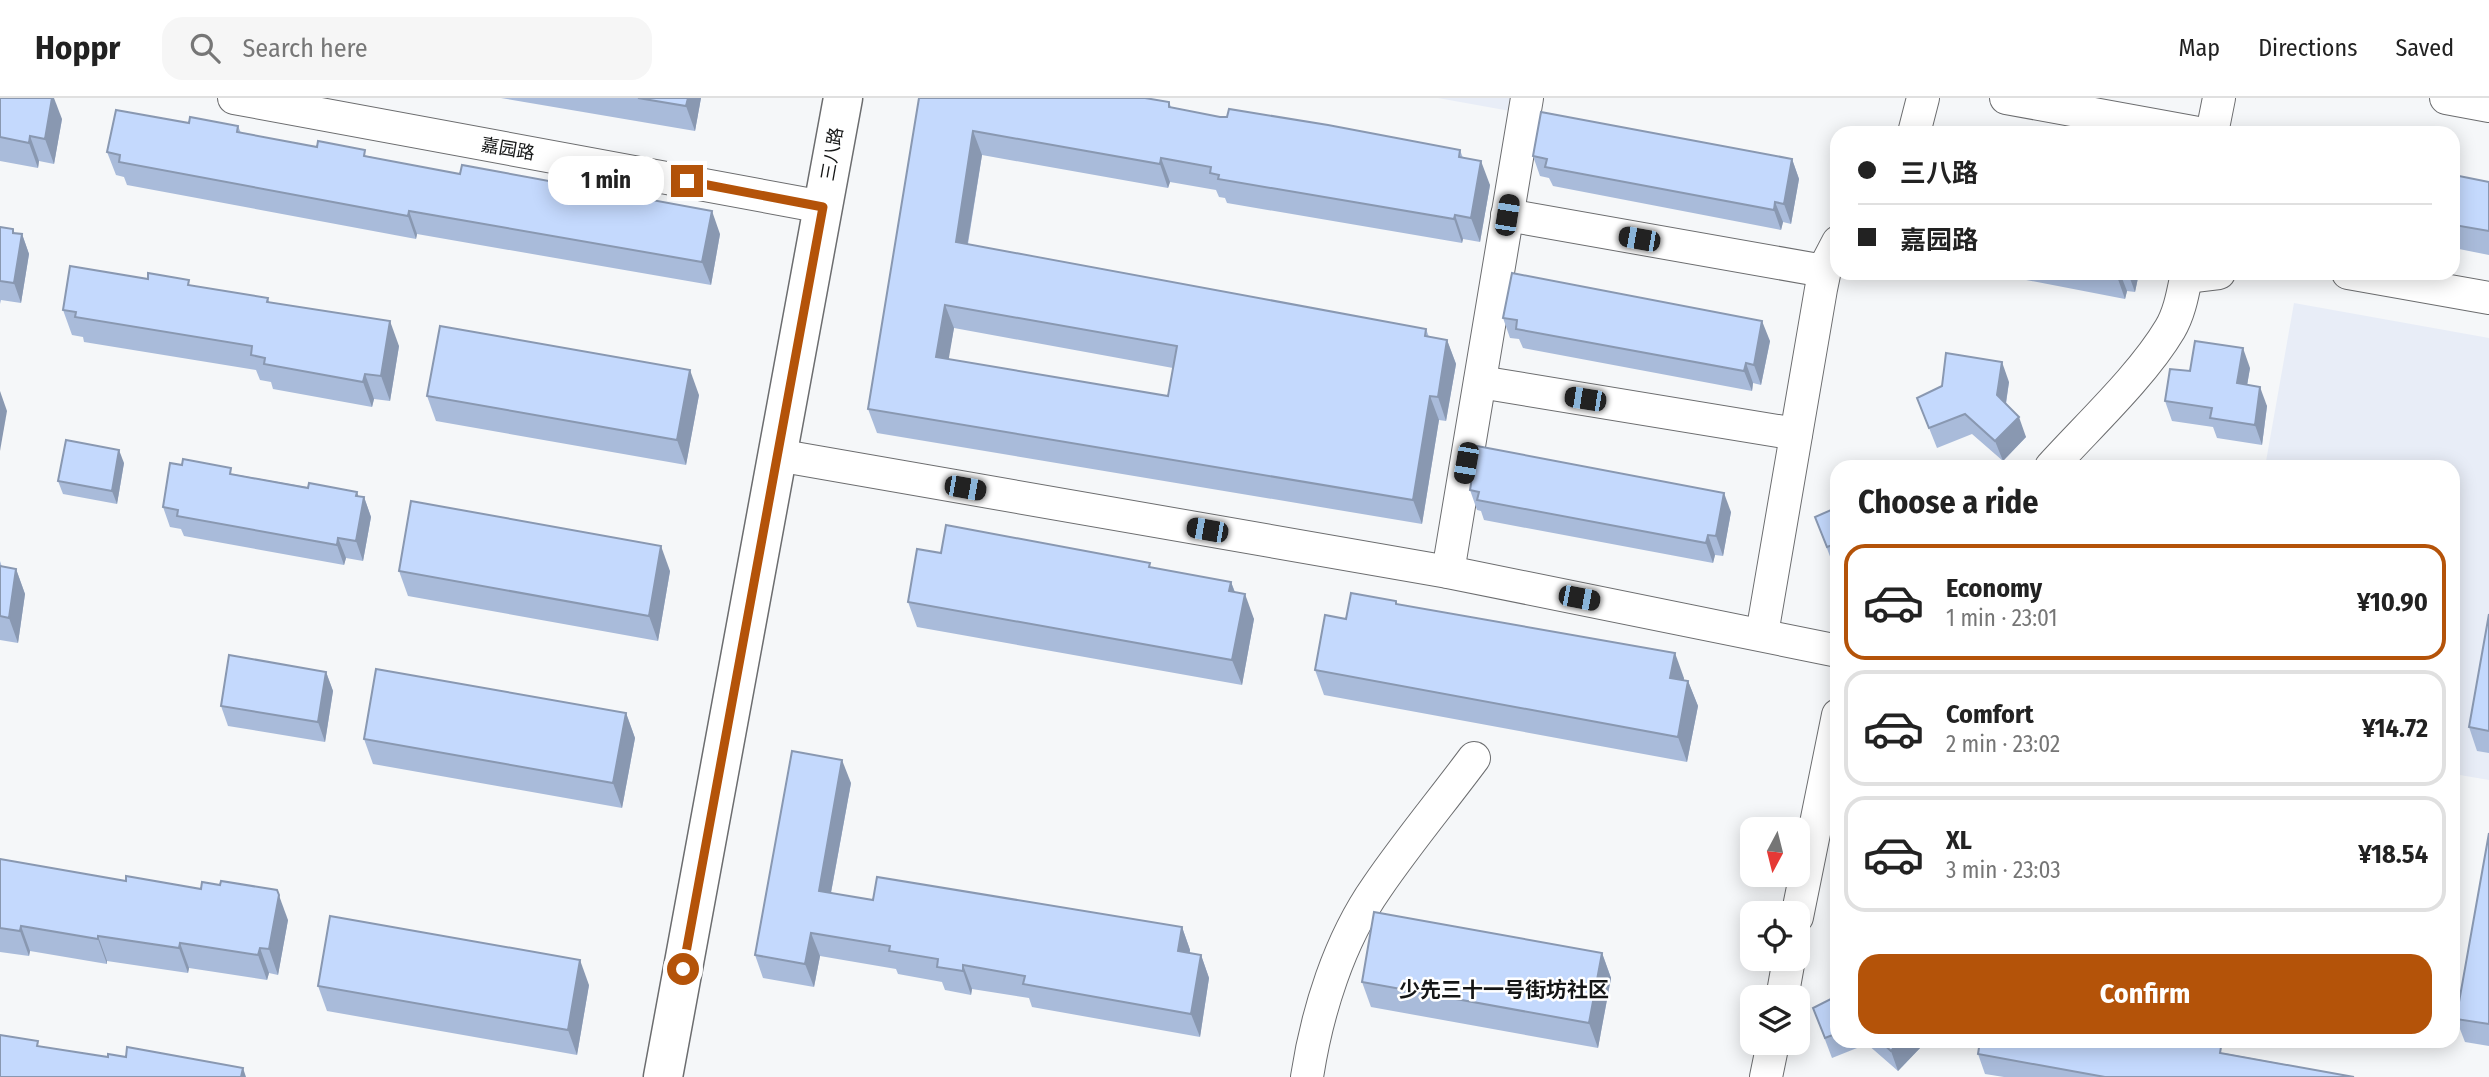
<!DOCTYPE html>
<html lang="en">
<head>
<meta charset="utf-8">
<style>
	body { margin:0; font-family:"Fira Sans Condensed","Noto Sans SC",sans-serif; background:#f6f6f6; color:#222; height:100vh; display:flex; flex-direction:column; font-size:26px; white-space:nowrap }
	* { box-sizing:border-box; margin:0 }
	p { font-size:23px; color:#767676 }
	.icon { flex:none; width:38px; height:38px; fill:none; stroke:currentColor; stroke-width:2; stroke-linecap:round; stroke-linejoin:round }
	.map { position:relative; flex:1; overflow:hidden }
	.side { position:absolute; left:1830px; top:362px; width:630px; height:588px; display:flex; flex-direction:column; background:#fff; border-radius:21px; box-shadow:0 4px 18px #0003 }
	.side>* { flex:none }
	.banner { position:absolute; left:1830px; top:28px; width:630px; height:154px; border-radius:21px; box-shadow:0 4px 18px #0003; display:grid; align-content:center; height:154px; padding:0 28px; background:#fff }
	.needle { width:46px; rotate:187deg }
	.controls { position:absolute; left:1740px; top:719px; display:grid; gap:14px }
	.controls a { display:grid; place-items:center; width:70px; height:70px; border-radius:14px; background:#fff; box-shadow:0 4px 18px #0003; font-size:35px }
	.end { position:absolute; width:32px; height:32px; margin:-16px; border:9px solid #b45309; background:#fff; box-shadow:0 0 0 4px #fff }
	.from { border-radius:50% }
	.bubble { position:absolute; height:49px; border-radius:21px; background:#fff; box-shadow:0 4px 18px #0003; font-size:23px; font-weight:700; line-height:49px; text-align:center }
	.car { position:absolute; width:21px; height:42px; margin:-21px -10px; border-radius:9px; box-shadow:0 0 5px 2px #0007; background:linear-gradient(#222 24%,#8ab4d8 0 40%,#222 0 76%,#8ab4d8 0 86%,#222 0) }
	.banner b { display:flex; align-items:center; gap:24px; height:66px; font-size:26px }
	.banner b+b { border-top:2px solid #e0e0e0 }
	.banner i { width:18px; height:18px; background:#222 }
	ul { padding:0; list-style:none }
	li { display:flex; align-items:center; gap:21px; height:116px; margin:0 14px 10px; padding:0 14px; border:4px solid #e0e0e0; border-radius:21px }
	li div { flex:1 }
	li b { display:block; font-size:26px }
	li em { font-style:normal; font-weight:700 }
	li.on { border-color:#b45309 }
	li>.icon { width:63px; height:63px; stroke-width:1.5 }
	h2 { padding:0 28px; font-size:32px; line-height:84px }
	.cta { display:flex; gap:14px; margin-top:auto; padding:14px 28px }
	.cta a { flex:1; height:80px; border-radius:21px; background:#b45309; color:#fff; font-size:28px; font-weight:700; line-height:80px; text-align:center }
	header { display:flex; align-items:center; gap:42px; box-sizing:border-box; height:98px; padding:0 35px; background:#fff; border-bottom:2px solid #e0e0e0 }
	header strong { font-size:33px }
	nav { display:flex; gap:38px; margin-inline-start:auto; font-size:24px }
	.search { width:490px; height:63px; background:#f6f6f6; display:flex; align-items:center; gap:18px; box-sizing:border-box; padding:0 24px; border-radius:21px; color:#767676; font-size:26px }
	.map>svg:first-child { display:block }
	.built { fill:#e8edf7 }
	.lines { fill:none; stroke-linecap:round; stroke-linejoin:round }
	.minor-casing { stroke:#6c6d6f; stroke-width:34 }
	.major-casing { stroke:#6c6d6f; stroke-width:41 }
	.minor { stroke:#fff; stroke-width:32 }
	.major { stroke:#fff; stroke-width:38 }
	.wall { fill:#a9bbda; fill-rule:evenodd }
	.shaded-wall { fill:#8998b1 }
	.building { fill:#c4d9fd; stroke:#8998b1; stroke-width:2; fill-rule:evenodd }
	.route { stroke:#b45309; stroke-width:9 }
	.labels { text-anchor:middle; stroke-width:5; stroke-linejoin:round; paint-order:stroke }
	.street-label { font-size:18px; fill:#151616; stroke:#fff }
	.quarter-label { font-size:21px; font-weight:bold; fill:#151616; stroke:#fff }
</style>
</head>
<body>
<header>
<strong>Hoppr</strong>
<div class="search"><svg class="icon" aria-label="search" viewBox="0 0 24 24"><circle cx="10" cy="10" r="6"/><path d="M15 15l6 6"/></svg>Search here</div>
<nav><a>Map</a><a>Directions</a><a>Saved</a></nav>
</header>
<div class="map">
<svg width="2489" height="979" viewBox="0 0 2489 979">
	<rect width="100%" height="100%" fill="#f5f7f9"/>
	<!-- built -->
	<g class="built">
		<path d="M 1438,0 L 1513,0 L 1510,13 Z"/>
		<path d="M 2294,205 L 2489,240 L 2489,682 L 2454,676 L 2454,369 L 2265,369 Z"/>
	</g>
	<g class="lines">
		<!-- minor casing -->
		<g class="minor-casing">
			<g id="minor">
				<path d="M 234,0 L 823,109"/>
				<path d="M 2006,0 L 2198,35"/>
				<path d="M 2446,0 L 2489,8"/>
				<path d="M 1914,35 L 1923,0"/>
				<path d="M 2212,35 L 2219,0"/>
				<path d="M 1507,117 L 1824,173"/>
				<path d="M 2348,175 L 2489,200"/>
				<path d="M 2186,179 L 2219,175"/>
				<path d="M 1480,284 L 1796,336"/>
				<path d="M 777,357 L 1448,474 L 1838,553"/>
				<path d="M 2051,369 C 2088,328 2142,278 2170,231 C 2180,214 2183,194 2187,175"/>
				<path d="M 1448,474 L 1527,0"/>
				<path d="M 1762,536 L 1821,191 L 1826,167 L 1838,144"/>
				<path d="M 1797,819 L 1838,617"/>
				<path d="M 1782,900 L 1789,861"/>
				<path d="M 1307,979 C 1317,914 1339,843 1377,789 C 1407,745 1442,703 1474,660"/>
				<path d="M 1766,979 L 1773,945"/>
			</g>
		</g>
		<!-- major casing -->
		<g class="major-casing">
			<path id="major" d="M 663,979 L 843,0"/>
		</g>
		<!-- minor -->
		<use href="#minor" class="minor"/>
		<!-- major -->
		<use href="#major" class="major"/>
	</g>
	<!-- wall -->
	<g class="wall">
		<path d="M 0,0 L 62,21 L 54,66 L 39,63 L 38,70 L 0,63 Z"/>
		<path d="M 501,0 L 701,0 L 695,33 Z"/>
		<path d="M 919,0 L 1169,4 L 1171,9 L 1220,19 L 1460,52 L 1463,60 L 1490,87 L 1480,144 L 1463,141 L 1462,145 L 1227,105 L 1225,100 L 1219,99 L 1216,92 L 1170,84 L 1168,90 L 982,57 L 968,146 L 1426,231 L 1429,239 L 1447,242 L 1456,266 L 1446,323 L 1439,322 L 1422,426 L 877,335 L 868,311 ZM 954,230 L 1173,270 L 1168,298 L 948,261 Z"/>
		<path d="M 189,25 L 238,28 L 241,35 L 368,58 L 720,136 L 711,187 L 417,136 L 416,141 L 127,87 L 124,79 L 116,77 L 107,54 Z"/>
		<path d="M 1533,58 L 1792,61 L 1799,81 L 1791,126 L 1783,124 L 1781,132 L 1553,88 L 1549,80 L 1540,78 Z"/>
		<path d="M 2454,77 L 2489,84 L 2489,157 L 2454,150 Z"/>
		<path d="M 0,129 L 15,135 L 22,136 L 29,156 L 21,205 L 1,202 L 0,206 Z"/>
		<path d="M 1990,175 L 2139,175 L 2135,194 L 2127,193 L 2125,201 Z"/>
		<path d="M 191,188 L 268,200 L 269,204 L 399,248 L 390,303 L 374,301 L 372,309 L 273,291 L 271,284 L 260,282 L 256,272 L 84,244 L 83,239 L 72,237 L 63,212 Z"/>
		<path d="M 1503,220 L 1770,243 L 1761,287 L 1753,285 L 1752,293 L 1523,250 L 1519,241 L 1510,240 Z"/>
		<path d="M 2250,270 L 2247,287 L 2267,308 L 2262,347 L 2217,340 L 2213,329 L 2172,323 L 2165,303 L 2190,273 Z"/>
		<path d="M 2009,284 L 2006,306 L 2026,339 L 2003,363 L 1972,336 L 1937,350 L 1917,300 Z"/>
		<path d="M 699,297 L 686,367 L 436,323 L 427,298 Z"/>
		<path d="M 124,365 L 117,406 L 63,396 L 58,383 Z"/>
		<path d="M 233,376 L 364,399 L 371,419 L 363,463 L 346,460 L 344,467 L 184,438 L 181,431 L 170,429 L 163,409 Z"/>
		<path d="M 1470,392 L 1731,414 L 1723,458 L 1715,457 L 1713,465 L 1484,422 L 1481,413 L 1477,412 Z"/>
		<path d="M 1838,409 L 1838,467 L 1834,469 L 1815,419 Z"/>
		<path d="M 941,455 L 1152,470 L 1231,484 L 1235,494 L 1254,521 L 1242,587 L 917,529 L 908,504 Z"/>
		<path d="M 0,463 L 2,469 L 16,471 L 25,496 L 18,545 L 0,542 Z"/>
		<path d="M 399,473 L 670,473 L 658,543 L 408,498 Z"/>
		<path d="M 1396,503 L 1397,506 L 1684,580 L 1684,583 L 1688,583 L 1698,608 L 1687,664 L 1324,597 L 1315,572 L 1346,521 Z"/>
		<path d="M 2489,516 L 2489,655 L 2477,653 L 2469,629 Z"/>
		<path d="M 326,574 L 333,593 L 325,644 L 228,628 L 221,608 Z"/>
		<path d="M 626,615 L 635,640 L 622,710 L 373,666 L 364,641 Z"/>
		<path d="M 851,685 L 831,795 L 873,802 L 1182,829 L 1190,852 L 1190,855 L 1201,857 L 1209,880 L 1200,939 L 1032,909 L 1029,900 L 972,891 L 971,897 L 945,892 L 942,884 L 898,876 L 896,871 L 820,858 L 814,889 L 763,880 L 755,857 Z"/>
		<path d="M 2489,735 L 2489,948 L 2465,944 L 2456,921 Z"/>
		<path d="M 0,761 L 288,822 L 278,877 L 269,875 L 267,882 L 189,870 L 188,875 L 107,863 L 107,866 L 30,853 L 29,858 L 0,854 Z"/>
		<path d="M 1602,855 L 1611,880 L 1598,950 L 1371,909 L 1362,884 Z"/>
		<path d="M 589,887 L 577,957 L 327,913 L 318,888 Z"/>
		<path d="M 1838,897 L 1838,943 L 1919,943 L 1921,949 L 1898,973 L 1867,946 L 1832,960 L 1813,910 L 1837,898 Z"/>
		<path d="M 2224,955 L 2354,979 L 2004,979 L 1985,976 L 1978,956 Z"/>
	</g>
	<!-- shaded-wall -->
	<g class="shaded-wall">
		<path d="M 52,0 L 54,0 L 62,21 L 54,66 L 45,41 Z"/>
		<path d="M 688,0 L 701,0 L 695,33 L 686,8 Z"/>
		<path d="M 973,33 L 982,57 L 964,167 L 956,144 Z"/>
		<path d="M 30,38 L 39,63 L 38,70 L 29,45 Z"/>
		<path d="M 1161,60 L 1170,84 L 1168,90 L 1160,66 Z"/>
		<path d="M 1792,61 L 1799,81 L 1791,126 L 1784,106 Z"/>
		<path d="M 1481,63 L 1490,87 L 1480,144 L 1471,120 Z"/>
		<path d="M 1775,104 L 1783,124 L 1781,132 L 1774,112 Z"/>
		<path d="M 409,113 L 417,136 L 416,141 L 408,118 Z"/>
		<path d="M 712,113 L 720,136 L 711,187 L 702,164 Z"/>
		<path d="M 1455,117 L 1463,141 L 1462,145 L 1454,121 Z"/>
		<path d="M 13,131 L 20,149 L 22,136 L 29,156 L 21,205 L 14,185 Z"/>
		<path d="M 2119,175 L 2120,175 L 2127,193 L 2125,201 L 2118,181 Z"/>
		<path d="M 2128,175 L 2139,175 L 2135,194 Z"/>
		<path d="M 945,207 L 954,230 L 945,283 L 936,259 Z"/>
		<path d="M 390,223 L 399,248 L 390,303 L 381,278 Z"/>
		<path d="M 1762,223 L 1770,243 L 1761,287 L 1754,267 Z"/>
		<path d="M 1447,242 L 1456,266 L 1446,323 L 1438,299 Z"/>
		<path d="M 2243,250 L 2250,270 L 2244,305 L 2237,285 Z"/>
		<path d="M 2002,264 L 2009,284 L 2004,317 L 1997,297 Z"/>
		<path d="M 1746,265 L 1753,285 L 1752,293 L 1744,273 Z"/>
		<path d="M 690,272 L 699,297 L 686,367 L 677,342 Z"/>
		<path d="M 365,276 L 374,301 L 372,309 L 363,284 Z"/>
		<path d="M 2260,289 L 2267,308 L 2262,347 L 2255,327 Z"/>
		<path d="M 0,293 L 7,313 L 0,353 Z"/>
		<path d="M 1430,298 L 1439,322 L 1422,426 L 1413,402 Z"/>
		<path d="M 2019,319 L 2026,339 L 2003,363 L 1995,343 Z"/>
		<path d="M 119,352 L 124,365 L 117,406 L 112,393 Z"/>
		<path d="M 357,394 L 362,409 L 364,399 L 371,419 L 363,463 L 356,443 Z"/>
		<path d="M 1724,395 L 1731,414 L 1723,458 L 1716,438 Z"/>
		<path d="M 1708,437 L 1715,457 L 1713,465 L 1706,445 Z"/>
		<path d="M 338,440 L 346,460 L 344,467 L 337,447 Z"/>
		<path d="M 661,448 L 670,473 L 658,543 L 649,518 Z"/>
		<path d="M 16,471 L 25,496 L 18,545 L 9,520 Z"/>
		<path d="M 1231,484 L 1240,509 L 1229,493 Z"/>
		<path d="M 1245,496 L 1254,521 L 1242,587 L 1232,562 Z"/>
		<path d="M 1675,555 L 1684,580 L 1679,605 L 1670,580 Z"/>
		<path d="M 326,574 L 333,593 L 325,644 L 318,624 Z"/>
		<path d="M 1688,583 L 1698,608 L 1687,664 L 1678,639 Z"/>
		<path d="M 626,615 L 635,640 L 622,710 L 613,685 Z"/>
		<path d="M 842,662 L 851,685 L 827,816 L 819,793 Z"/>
		<path d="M 277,792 L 288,822 L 278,877 L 269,851 Z"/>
		<path d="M 21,828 L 30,853 L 29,858 L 20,833 Z"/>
		<path d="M 1182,829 L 1190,852 L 1186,876 L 1178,853 Z"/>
		<path d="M 811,835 L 820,858 L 814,889 L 805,866 Z"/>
		<path d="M 98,838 L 107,863 L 107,866 L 98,841 Z"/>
		<path d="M 180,845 L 189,870 L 188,875 L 179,850 Z"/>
		<path d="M 260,850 L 269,875 L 267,882 L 258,857 Z"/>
		<path d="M 1602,855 L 1611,880 L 1598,950 L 1589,925 Z"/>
		<path d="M 1201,857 L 1209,880 L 1200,939 L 1191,916 Z"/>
		<path d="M 580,862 L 589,887 L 577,957 L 568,932 Z"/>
		<path d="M 963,867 L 972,891 L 971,897 L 963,873 Z"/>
		<path d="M 1900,943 L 1919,943 L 1921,949 L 1898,973 L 1891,953 Z"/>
		<path d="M 243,970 L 246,979 L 241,979 Z"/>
	</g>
	<!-- building -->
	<g class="building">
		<path d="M 0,0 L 52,0 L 45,41 L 30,38 L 29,45 L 0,39 Z"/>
		<path d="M 638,0 L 688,0 L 686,8 Z"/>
		<path d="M 919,0 L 1145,0 L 1169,4 L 1169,9 L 1220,19 L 1227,19 L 1229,11 L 1328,27 L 1460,52 L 1459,59 L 1481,63 L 1471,120 L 1455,117 L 1454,121 L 1218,81 L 1219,77 L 1210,75 L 1211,69 L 1161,60 L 1160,66 L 973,33 L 956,144 L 1426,231 L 1425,238 L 1447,242 L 1438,299 L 1430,298 L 1413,402 L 868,311 ZM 945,207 L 1177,248 L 1168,298 L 936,259 Z"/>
		<path d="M 116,12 L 189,25 L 190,19 L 238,28 L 237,34 L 317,49 L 318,43 L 365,52 L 364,58 L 460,76 L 462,67 L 712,113 L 702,164 L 409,113 L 408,118 L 119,64 L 120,57 L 107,54 Z"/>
		<path d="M 1541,14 L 1792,61 L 1784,106 L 1775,104 L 1774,112 L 1545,69 L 1547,61 L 1533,58 Z"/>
		<path d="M 2454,77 L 2489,84 L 2489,133 L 2454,127 Z"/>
		<path d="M 0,129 L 13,131 L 13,135 L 22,136 L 14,185 L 0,183 Z"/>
		<path d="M 70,168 L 148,181 L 148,175 L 189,182 L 188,187 L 268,200 L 267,204 L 390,223 L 381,278 L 365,276 L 363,284 L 264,266 L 265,260 L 251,257 L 252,248 L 75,219 L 76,214 L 63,212 Z"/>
		<path d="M 1512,175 L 1762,223 L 1754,267 L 1746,265 L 1744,273 L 1516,231 L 1517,222 L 1503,220 Z"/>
		<path d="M 2086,175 L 2119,175 L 2118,181 Z"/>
		<path d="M 440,228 L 690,272 L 677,342 L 427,298 Z"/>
		<path d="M 2195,243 L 2243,250 L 2237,285 L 2260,289 L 2255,327 L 2210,320 L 2212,310 L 2165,303 L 2170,271 L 2190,273 Z"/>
		<path d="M 1946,255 L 2002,264 L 1997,297 L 2019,319 L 1995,343 L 1965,316 L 1929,330 L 1917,300 L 1942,288 Z"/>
		<path d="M 66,342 L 119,352 L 112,393 L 58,383 Z"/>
		<path d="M 1477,348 L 1724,395 L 1716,438 L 1708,437 L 1706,445 L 1477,402 L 1479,394 L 1470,392 Z"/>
		<path d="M 183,361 L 231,370 L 230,376 L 308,390 L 309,385 L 357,394 L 356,398 L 364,399 L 356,443 L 338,440 L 337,447 L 177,418 L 178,412 L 163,409 L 170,365 L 182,367 Z"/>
		<path d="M 411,403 L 661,448 L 649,518 L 399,473 Z"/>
		<path d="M 1838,409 L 1838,445 L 1827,449 L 1815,419 Z"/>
		<path d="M 946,427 L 1150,465 L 1149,469 L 1231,484 L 1229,493 L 1245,496 L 1232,562 L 908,504 L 917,451 L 941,455 Z"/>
		<path d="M 0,468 L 16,471 L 9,520 L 0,518 Z"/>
		<path d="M 1351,495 L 1396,503 L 1396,506 L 1675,555 L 1670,580 L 1688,583 L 1678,639 L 1315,572 L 1325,517 L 1346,521 Z"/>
		<path d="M 2489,516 L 2489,633 L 2469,629 Z"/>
		<path d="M 229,557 L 326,574 L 318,624 L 221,608 Z"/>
		<path d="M 376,571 L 626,615 L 613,685 L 364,641 Z"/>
		<path d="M 792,653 L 842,662 L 819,793 L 873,802 L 877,779 L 1182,829 L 1178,853 L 1201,857 L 1191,916 L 1023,886 L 1025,878 L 963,867 L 963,873 L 937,869 L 938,861 L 889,853 L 890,848 L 811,835 L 805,866 L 755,857 Z"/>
		<path d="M 2489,735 L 2489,926 L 2456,921 Z"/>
		<path d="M 0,761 L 126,783 L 126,778 L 201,791 L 202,784 L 220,787 L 221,783 L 277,792 L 279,797 L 269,851 L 260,850 L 258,857 L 180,845 L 179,850 L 98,838 L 98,841 L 21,828 L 20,833 L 0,830 Z"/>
		<path d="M 1374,814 L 1602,855 L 1589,925 L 1362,884 Z"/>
		<path d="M 330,818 L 580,862 L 568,932 L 318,888 Z"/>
		<path d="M 1838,897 L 1838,935 L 1825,940 L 1813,910 L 1837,898 Z"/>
		<path d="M 0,937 L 38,943 L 37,948 L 108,959 L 108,956 L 126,959 L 127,949 L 243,970 L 241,979 L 0,979 Z"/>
		<path d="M 1880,943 L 1900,943 L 1891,953 Z"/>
		<path d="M 1980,943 L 2191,943 L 2221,949 L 2220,955 L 2354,979 L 2105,979 L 1978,956 Z"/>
	</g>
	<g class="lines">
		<!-- route -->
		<path class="route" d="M 683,871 L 823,109 L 687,83"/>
	</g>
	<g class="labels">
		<!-- street labels -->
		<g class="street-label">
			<text transform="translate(508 51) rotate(10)" y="6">嘉园路</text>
			<text transform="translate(832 56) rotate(-80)" y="6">三八路</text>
		</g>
		<!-- quarter labels -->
		<g class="quarter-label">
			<text x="1504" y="899">少先三十一号街坊社区</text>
		</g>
	</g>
</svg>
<div class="controls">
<a><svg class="needle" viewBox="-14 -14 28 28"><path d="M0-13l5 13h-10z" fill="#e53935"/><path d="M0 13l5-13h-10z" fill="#767676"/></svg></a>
<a><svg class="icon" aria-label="locate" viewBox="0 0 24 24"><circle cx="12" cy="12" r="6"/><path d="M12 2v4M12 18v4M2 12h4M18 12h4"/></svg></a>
<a><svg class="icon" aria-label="layers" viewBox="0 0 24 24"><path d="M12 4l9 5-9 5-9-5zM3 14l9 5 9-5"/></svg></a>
</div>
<i class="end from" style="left:683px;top:871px"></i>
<i class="end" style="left:687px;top:83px"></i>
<div class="bubble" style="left:548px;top:58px;width:116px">1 min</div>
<i class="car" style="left:1507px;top:117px;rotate:9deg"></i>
<i class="car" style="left:1639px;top:141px;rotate:280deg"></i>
<i class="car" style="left:1585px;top:301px;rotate:279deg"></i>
<i class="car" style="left:1466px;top:365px;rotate:190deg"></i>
<i class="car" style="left:965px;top:390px;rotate:100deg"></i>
<i class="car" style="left:1207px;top:432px;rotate:280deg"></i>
<i class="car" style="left:1579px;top:500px;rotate:101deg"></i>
<div class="banner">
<b><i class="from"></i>三八路</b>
<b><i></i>嘉园路</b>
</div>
<section class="side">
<h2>Choose a ride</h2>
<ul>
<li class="on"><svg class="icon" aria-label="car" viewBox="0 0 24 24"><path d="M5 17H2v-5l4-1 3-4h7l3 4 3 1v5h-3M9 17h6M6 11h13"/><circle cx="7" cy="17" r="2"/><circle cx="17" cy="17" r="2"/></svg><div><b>Economy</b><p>1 min · 23:01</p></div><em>¥10.90</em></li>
<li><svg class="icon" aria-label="car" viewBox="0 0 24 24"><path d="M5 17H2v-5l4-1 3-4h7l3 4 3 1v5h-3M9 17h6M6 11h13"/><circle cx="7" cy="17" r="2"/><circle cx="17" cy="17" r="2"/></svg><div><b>Comfort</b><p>2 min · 23:02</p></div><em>¥14.72</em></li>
<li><svg class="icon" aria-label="car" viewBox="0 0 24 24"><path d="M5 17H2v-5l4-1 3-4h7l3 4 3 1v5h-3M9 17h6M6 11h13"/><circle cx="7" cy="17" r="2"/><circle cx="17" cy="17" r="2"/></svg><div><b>XL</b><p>3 min · 23:03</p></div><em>¥18.54</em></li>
</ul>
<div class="cta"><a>Confirm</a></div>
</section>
</div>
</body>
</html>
